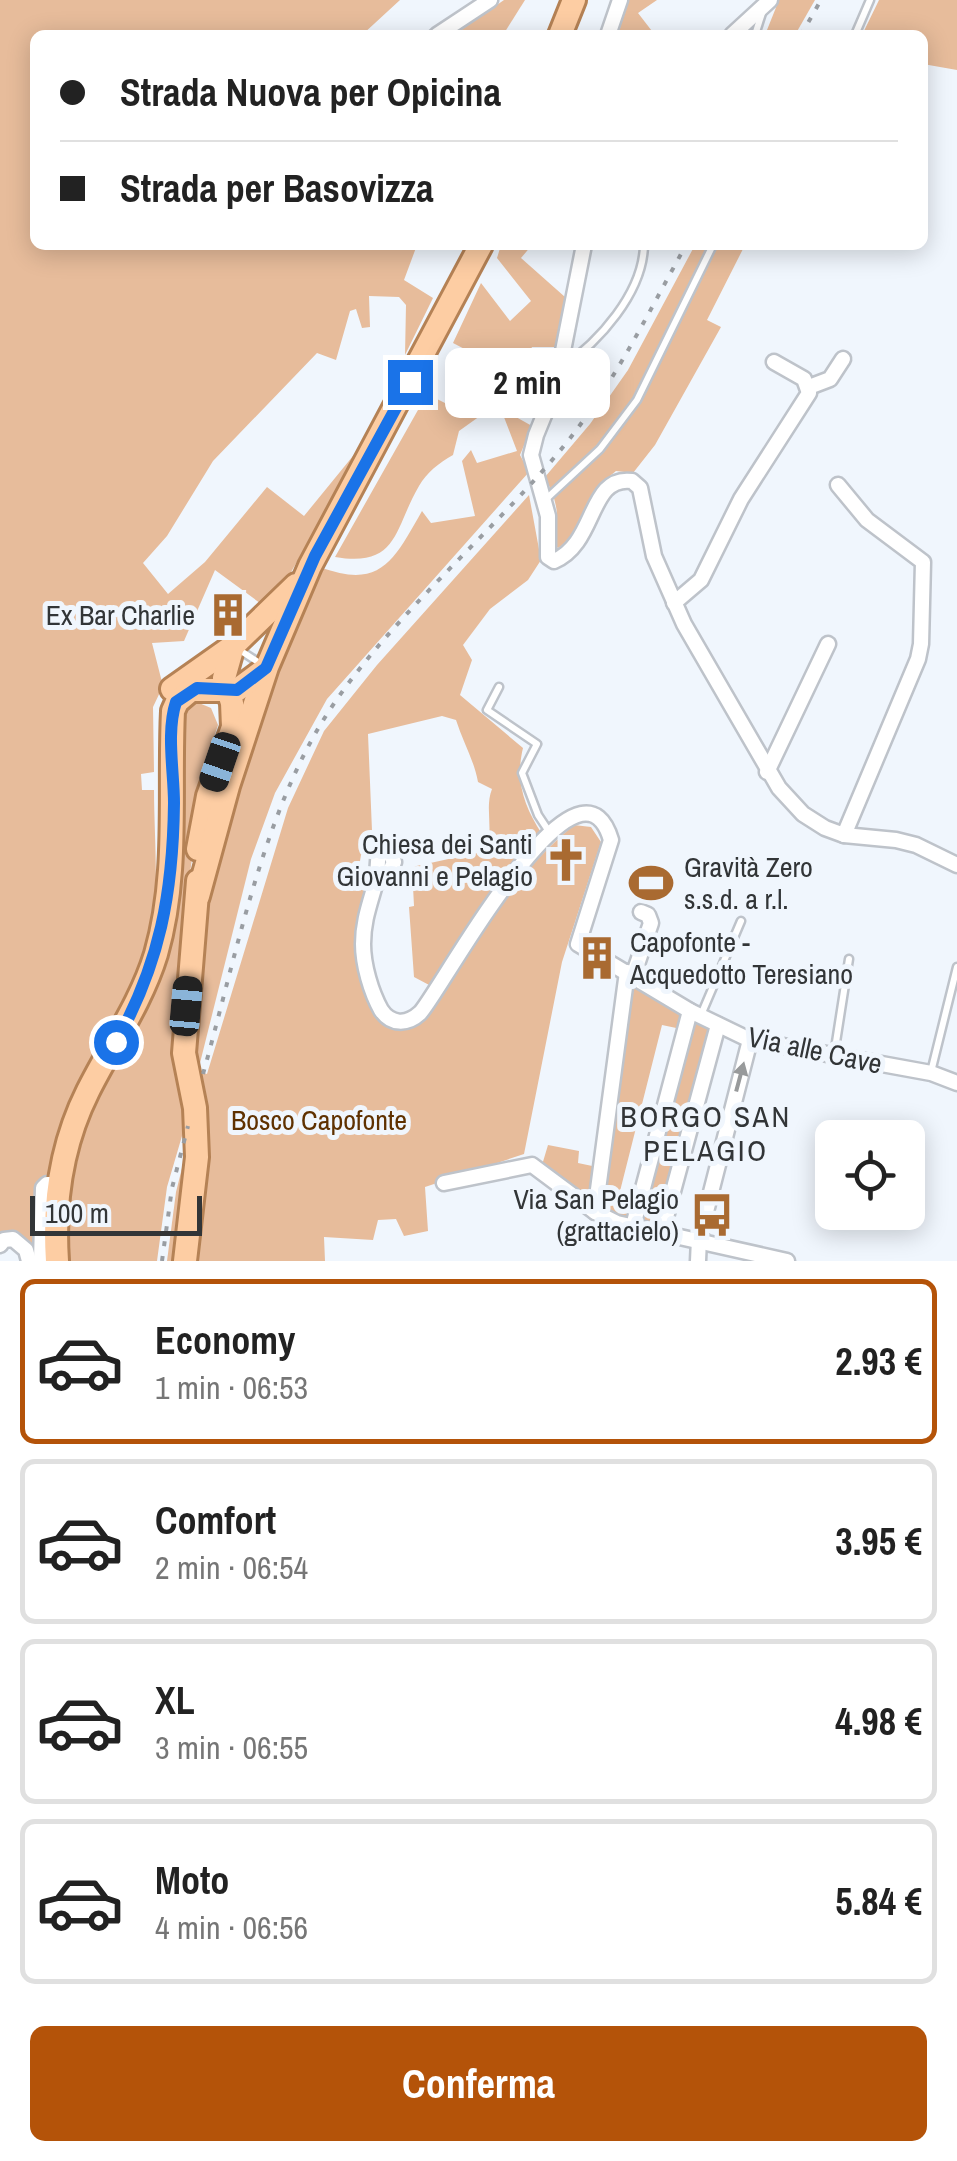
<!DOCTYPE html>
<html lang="it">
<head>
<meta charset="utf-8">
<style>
	body { margin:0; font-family:"Archivo Narrow",sans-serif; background:#f2f2f2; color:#222; height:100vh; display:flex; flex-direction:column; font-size:38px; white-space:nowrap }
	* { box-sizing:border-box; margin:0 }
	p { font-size:32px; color:#767676 }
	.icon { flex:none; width:55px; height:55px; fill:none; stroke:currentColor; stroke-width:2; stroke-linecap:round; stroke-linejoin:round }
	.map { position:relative; height:1261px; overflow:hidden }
	.side { display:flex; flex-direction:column; background:#fff; flex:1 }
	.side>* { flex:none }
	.guide { position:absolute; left:30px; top:30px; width:898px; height:220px; border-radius:15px; box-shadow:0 5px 25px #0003; display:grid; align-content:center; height:220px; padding:0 30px; background:#fff }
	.fabs { position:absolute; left:815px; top:1120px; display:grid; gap:20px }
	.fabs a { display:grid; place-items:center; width:110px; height:110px; border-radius:15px; background:#fff; box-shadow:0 5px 25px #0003; font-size:50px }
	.scale { position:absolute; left:30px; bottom:25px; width:172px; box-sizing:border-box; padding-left:10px; border:5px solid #323537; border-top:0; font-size:28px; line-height:35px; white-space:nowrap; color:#323537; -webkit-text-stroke:8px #f0f6fd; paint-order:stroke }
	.end { position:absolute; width:45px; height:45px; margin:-22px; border:12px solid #1a73e8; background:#fff; box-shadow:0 0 0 5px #fff }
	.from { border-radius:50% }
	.bubble { position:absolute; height:70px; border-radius:15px; background:#fff; box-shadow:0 5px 25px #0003; font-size:32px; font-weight:700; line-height:70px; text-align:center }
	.car { position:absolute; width:30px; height:60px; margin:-30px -15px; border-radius:12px; box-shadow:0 0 8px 2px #0007; background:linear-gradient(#222 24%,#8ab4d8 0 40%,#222 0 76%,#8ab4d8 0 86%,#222 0) }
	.guide b { display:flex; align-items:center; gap:35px; height:95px; font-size:38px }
	.guide b+b { border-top:2px solid #e0e0e0 }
	.guide i { width:25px; height:25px; background:#222 }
	ul { padding:18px 0 0; list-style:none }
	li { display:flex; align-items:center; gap:30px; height:165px; margin:0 20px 15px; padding:0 10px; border:5px solid #e0e0e0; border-radius:15px }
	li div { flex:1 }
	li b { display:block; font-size:38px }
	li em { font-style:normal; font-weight:700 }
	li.current { border-color:#b45309 }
	li>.icon { width:90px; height:90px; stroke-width:1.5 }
	.action { display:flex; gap:20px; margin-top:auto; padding:20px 30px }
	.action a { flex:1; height:115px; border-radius:15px; background:#b45309; color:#fff; font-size:40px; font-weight:700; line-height:115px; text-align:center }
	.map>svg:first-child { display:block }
	.green { fill:#e7bc9b }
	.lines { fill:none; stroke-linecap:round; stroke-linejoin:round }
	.service-casing { stroke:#bec3ca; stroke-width:11 }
	.minor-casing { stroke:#bec3ca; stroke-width:19 }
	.primary-casing { stroke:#b58255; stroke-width:28 }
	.service { stroke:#fff; stroke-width:6 }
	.minor { stroke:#fff; stroke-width:14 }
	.primary { stroke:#fdcda3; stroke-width:22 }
	.rail { stroke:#999da2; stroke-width:4; stroke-dasharray:5 10; stroke-linecap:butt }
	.oneway { fill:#989a9b }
	.route { stroke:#1a73e8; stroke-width:12 }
	.labels { text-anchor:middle; stroke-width:10; stroke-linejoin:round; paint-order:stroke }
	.poi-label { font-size:28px; fill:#323537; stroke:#f0f6fd; text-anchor:end }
	.street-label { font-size:28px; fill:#323537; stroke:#f0f6fd }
	.park-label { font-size:28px; fill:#5f3100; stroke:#f0f6fd }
	.neighbourhood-label { font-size:30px; letter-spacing:2.5px; fill:#323537; stroke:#f0f6fd }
</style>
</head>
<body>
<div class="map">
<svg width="957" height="1261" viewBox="0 0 957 1261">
	<rect width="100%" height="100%" fill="#f0f6fd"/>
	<!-- green -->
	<g class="green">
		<path d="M 0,0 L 400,0 L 362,35 L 35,35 L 35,245 L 417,245 L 404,280 L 433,298 L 405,355 L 406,305 L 399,297 L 369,296 L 370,327 L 362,328 L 356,309 L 350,311 L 336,360 L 317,353 L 213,461 L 167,536 L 143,563 L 168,594 L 205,562 L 267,487 L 304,516 L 366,440 L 286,581 L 264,606 L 215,570 L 184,641 L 152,643 L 163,686 L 153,707 L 154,772 L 141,774 L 142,790 L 154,790 C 154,838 161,911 148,957 C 131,1016 84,1060 64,1119 C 48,1164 45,1214 38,1261 L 0,1237 Z"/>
		<path d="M 504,0 L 525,0 L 503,35 L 454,35 Z"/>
		<path d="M 628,0 L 657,0 L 638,13 L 655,35 L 618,35 Z"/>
		<path d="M 779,0 L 815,0 L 795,35 L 765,35 Z"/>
		<path d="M 879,0 L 957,0 L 957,70 L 923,64 L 922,35 L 862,35 Z"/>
		<path d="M 501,245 L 532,245 L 521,258 L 565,297 L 555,347 L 532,347 L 502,409 L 532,426 L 520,455 L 529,472 L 327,699 L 275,793 L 251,859 L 198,1071 L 207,1074 L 288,808 L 324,731 L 377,665 L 529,495 L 541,560 L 528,580 L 490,609 L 463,645 L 472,660 L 460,695 L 523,748 C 515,781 524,806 542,834 C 500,882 462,931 431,986 L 414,977 L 409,907 L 414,906 L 412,867 L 485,851 C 495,831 484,809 492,789 L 478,782 C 474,760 463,742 456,720 L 442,716 L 368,734 L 373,855 L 361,855 L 358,873 L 370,874 C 365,892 358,907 356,927 C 354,949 368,1018 390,1028 C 401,1033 409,1028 418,1022 C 464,952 509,879 574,825 L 591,827 L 601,842 L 562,962 L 524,1154 L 425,1187 L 428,1231 L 404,1236 L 396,1219 L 378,1220 L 373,1240 L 324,1237 L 325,1261 L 193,1261 L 193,1066 L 206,899 L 226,821 L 278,661 L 320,567 C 381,590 394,560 422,511 L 431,523 L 475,516 L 462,461 L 471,450 L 477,463 L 517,451 L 502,412 L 480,416 L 459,431 L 453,455 C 439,463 427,472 419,486 C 394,528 399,568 335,557 L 427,394 L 449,405 L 476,355 L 453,343 L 481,283 L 510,321 L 531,301 L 497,258 Z"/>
		<path d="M 695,245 L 745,245 L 707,320 L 721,327 L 655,445 L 633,473 L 616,471 C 586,493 589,530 558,548 L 553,544 C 560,514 558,504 545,477 L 590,424 L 628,370 Z"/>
		<path d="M 199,703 L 211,708 L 218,725 L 204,767 L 178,965 L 174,1054 L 187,1119 L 167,1187 L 157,1261 L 69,1261 L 65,1210 L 86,1126 L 166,959 L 174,909 L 184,713 L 191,704 Z"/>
		<path d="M 632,981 L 684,1016 L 681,1029 L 662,1025 L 616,1207 L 634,1212 L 631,1222 L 601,1210 Z"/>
		<path d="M 694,1021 L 710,1029 L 660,1223 L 642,1220 Z"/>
		<path d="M 190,1136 L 176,1261 L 167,1261 L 176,1192 Z"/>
		<path d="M 548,1145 L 579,1151 L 578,1163 L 597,1167 L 591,1203 L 542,1165 Z"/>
	</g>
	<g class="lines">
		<!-- service casing -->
		<g class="service-casing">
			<g id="service">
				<path d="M 755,35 L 762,13"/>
				<path d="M 855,35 L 870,0"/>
				<path d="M 561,368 C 599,342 643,293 644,245"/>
				<path d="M 545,500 L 600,449 L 637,400 L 713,245"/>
				<path d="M 238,649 L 261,664"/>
				<path d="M 499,687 L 487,710 L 537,744 L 522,773 L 538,815 L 550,833"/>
				<path d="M 701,1015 L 741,921"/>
				<path d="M 834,1055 L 849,959"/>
				<path d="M 931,1072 L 957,967"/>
			</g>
		</g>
		<!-- minor casing -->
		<g class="minor-casing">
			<g id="minor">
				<path d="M 437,35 L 490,0"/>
				<path d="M 608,35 L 620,0"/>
				<path d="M 732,35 L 770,0"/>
				<path d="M 584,245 L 556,386 L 536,435 L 531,455 L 548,516 L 548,557 L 554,561 C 597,543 588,475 632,481 L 640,488 L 654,556 L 684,624 L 779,788 L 803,814 L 825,828 L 844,835 L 896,840 L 916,845 L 957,865"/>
				<path d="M 809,387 L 830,379 L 843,359"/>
				<path d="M 838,485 L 867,520 L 923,562 L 921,644 L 918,659 L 844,835"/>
				<path d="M 674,603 L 701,580 L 741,499 L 809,393 L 804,379 L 774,362"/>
				<path d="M 767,772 L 828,644"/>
				<path d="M 376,884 L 390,871 L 394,862 L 389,851 L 379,847 C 378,859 378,873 375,885 C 369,906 363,922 363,944 C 363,965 371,992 381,1010 C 391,1025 407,1025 420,1013 C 438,996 579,730 611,840 L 578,944 L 690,1011 L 750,1040 L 931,1073 L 957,1083"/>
				<path d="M 633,976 L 651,923 L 648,915 L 641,912"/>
				<path d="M 444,1183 L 532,1165 L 595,1212 L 617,1223 L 787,1261"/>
				<path d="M 595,1212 L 627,972"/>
				<path d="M 633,1226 L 690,1011"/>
				<path d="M 662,1232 L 718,1025"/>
				<path d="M 0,1245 L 4,1240 L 13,1239 L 26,1250 L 29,1261"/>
				<path d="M 41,1261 L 43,1188 L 47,1184 L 57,1184"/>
				<path d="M 698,1261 L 699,1239 L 750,1040"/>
			</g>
		</g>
		<!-- primary casing -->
		<g class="primary-casing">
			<g id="primary">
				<path d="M 560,35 L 574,0"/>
				<path d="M 172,689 L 233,646 L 296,585"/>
				<path d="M 198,849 L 208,796 L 233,727 L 232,703 L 224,678 L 233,646"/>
				<path d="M 198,896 L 228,786 L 267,667 L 310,566 L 481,245"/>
				<path d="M 57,1261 C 53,1201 61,1145 88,1091 C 111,1045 141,1003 156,954 C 179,874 169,793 173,711 L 177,702 L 191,690 L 237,690 L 264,670"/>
				<path d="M 185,1261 L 197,1157 L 195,1108 L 184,1053 L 198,881"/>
			</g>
		</g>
		<!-- service -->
		<use href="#service" class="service"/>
		<!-- minor -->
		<use href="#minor" class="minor"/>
		<!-- primary -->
		<use href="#primary" class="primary"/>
		<!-- rail -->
		<g class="rail">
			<path d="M 801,35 L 821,0"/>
			<path d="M 203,1074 C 234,964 259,833 315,734 C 374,630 487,540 563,447 C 613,386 648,313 686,245"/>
			<path d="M 162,1261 L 172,1188 L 188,1126"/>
		</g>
	</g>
	<!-- one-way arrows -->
	<defs><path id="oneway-solid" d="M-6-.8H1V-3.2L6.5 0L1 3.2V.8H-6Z" transform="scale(2.5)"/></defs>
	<use class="oneway" href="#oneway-solid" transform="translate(740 1077) rotate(-75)"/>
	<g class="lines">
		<!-- route -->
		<path class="route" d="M 116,1042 C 160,963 173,893 174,803 C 174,772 166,732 176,702 L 197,688 L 237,690 L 266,668 L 315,556 L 410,382"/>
	</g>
	<!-- icons -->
	<defs>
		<g id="building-bare" transform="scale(3.45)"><path d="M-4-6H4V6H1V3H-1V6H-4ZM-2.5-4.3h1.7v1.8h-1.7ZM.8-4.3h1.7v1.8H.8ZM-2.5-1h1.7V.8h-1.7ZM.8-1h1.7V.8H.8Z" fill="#a96a31" stroke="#f0f6fd" stroke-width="2.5" paint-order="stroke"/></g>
		<g id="church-bare" transform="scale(3.45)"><path d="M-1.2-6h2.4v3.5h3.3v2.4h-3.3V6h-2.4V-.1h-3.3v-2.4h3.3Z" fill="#a96a31" stroke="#f0f6fd" stroke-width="2.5" paint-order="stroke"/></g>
		<g id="stadium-bare" transform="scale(3.45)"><path d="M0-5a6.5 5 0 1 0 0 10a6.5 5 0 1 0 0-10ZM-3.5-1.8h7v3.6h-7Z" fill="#a96a31" stroke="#f0f6fd" stroke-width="2.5" paint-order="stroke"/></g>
		<g id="bus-bare" transform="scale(3.45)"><path d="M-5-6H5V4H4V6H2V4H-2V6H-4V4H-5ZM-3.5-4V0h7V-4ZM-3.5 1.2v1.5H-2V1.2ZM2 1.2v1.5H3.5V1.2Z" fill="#a96a31" stroke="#f0f6fd" stroke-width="2.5" paint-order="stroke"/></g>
	</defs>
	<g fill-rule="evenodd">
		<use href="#building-bare" x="228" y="615"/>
		<use href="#church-bare" x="566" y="860"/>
		<use href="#stadium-bare" x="651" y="883"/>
		<use href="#building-bare" x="597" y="958"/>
		<use href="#bus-bare" x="712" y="1215"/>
	</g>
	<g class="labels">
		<!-- poi labels -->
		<g class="poi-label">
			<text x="195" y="625">Ex Bar Charlie</text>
			<text x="533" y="854">Chiesa dei Santi<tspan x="533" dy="32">Giovanni e Pelagio</tspan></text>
			<text x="684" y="877" text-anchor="start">Gravità Zero<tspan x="684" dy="32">s.s.d. a r.l.</tspan></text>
			<text x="630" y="952" text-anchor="start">Capofonte -<tspan x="630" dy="32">Acquedotto Teresiano</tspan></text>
			<text x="679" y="1209">Via San Pelagio<tspan x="679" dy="32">(grattacielo)</tspan></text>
		</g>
		<!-- street labels -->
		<g class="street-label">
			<text transform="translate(815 1050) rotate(12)" y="10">Via alle Cave</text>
		</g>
		<!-- park labels -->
		<g class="park-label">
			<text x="319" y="1130">Bosco Capofonte</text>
		</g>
		<!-- neighbourhood labels -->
		<g class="neighbourhood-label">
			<text x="706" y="1127">BORGO SAN<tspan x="706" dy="34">PELAGIO</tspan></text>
		</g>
	</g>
</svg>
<div class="fabs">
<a><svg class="icon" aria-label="locate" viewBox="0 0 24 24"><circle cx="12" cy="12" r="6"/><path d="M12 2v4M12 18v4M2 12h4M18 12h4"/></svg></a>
</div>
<div class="scale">100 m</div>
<i class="end from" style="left:116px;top:1042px"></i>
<i class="end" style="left:410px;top:382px"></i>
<div class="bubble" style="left:445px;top:348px;width:165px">2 min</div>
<i class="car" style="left:220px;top:762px;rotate:199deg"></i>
<i class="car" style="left:186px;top:1006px;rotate:5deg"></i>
<div class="guide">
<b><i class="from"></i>Strada Nuova per Opicina</b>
<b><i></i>Strada per Basovizza</b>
</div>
</div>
<section class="side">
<ul>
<li class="current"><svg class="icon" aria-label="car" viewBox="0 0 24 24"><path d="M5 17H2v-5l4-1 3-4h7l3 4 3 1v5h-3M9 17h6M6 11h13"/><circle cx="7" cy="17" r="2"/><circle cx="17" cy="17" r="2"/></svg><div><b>Economy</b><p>1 min · 06:53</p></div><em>2.93 €</em></li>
<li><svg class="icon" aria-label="car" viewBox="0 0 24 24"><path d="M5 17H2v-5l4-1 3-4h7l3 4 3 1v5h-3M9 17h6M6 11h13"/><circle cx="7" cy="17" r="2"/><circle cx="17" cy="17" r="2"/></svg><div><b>Comfort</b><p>2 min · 06:54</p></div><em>3.95 €</em></li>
<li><svg class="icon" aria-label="car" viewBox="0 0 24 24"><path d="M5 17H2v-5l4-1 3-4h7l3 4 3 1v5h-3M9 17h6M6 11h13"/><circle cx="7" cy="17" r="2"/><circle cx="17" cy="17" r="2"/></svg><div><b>XL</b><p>3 min · 06:55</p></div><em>4.98 €</em></li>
<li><svg class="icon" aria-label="car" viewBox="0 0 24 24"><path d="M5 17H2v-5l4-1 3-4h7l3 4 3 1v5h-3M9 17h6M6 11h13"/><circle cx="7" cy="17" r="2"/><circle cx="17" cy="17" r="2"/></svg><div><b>Moto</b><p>4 min · 06:56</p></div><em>5.84 €</em></li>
</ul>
<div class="action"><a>Conferma</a></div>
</section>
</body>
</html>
